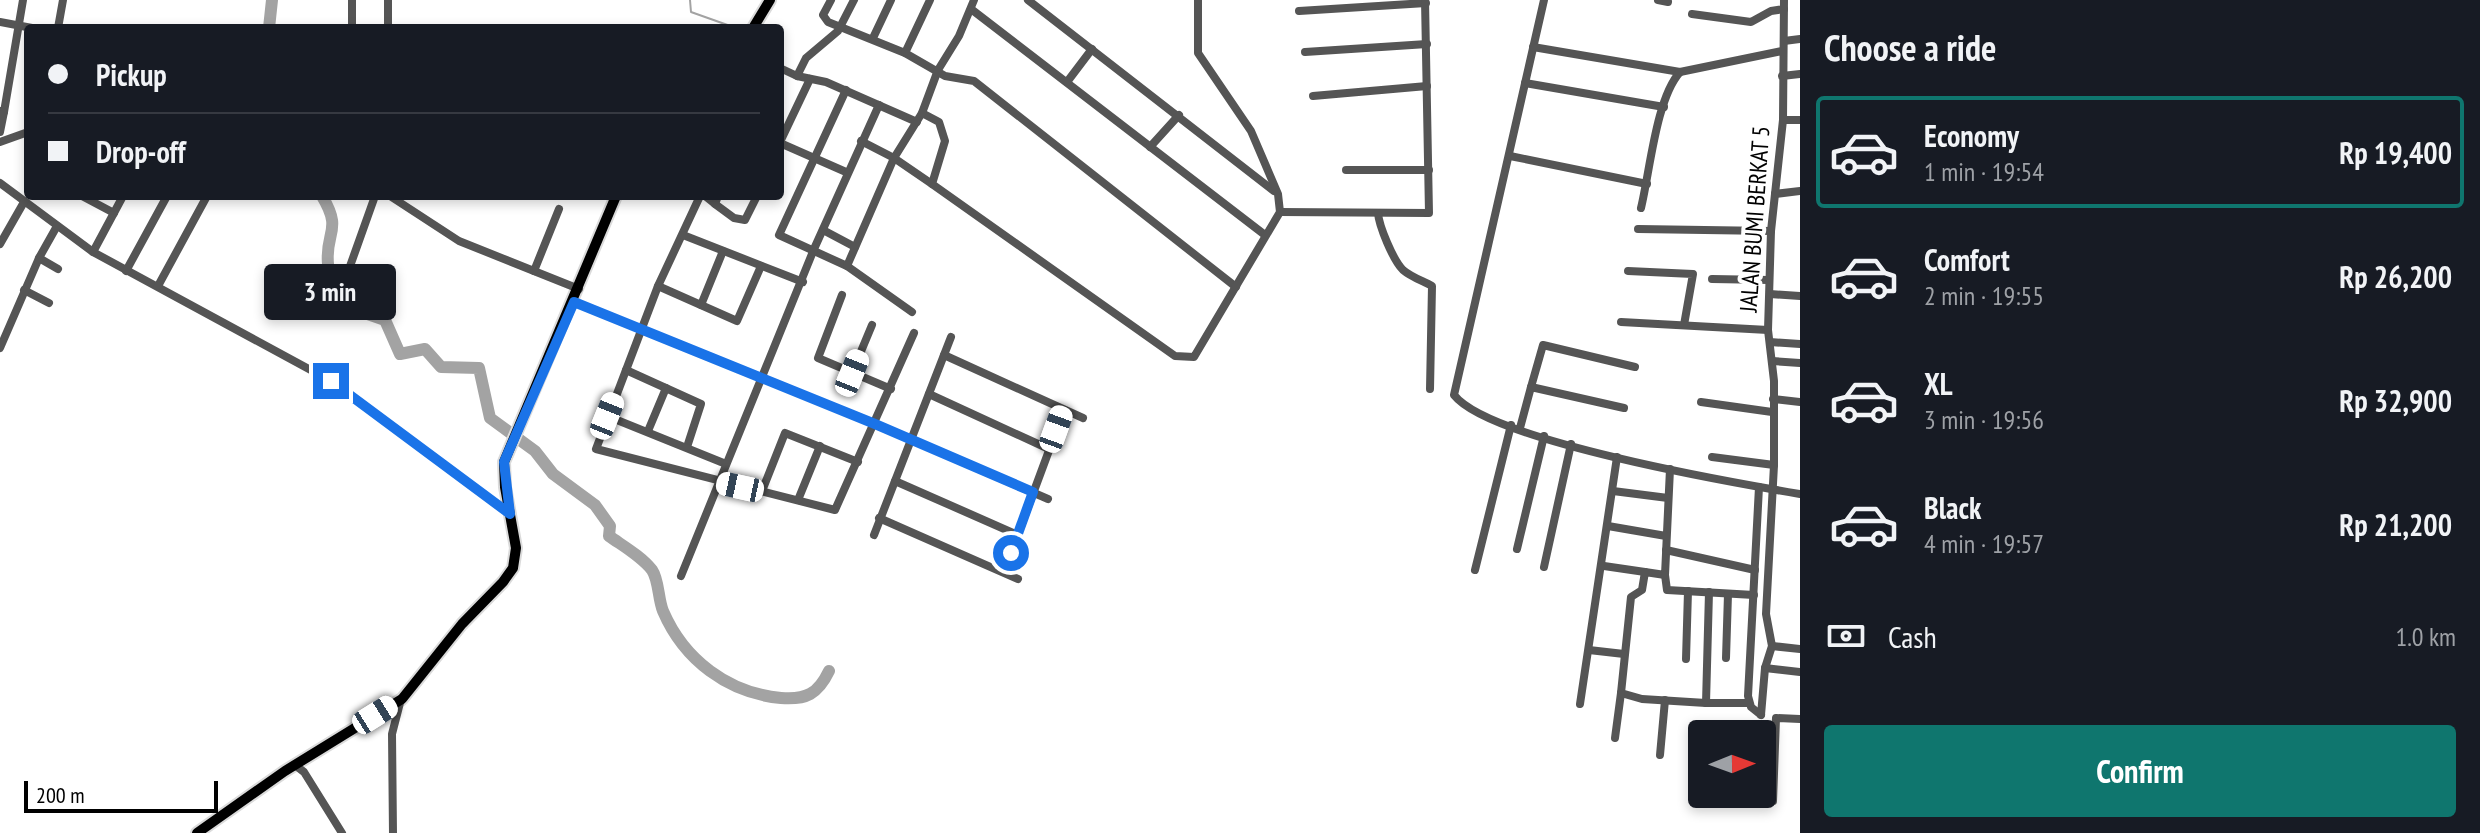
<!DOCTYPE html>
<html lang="en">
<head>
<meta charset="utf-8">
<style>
	body { margin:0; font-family:"PT Sans Narrow",sans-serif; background:#242831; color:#f1f3f6; height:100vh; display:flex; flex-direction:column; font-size:30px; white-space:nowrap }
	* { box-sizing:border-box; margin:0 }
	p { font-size:26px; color:#9ea1a6 }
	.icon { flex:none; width:44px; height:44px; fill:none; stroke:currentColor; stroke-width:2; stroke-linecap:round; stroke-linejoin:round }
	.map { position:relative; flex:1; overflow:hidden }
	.drawer { display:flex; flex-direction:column; background:#171b24; width:680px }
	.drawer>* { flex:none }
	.top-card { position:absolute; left:24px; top:24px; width:760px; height:176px; border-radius:8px; box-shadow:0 4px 12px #0003; display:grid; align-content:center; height:176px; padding:0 24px; background:#171b24 }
	.needle { width:52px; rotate:89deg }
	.tools { position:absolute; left:1688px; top:720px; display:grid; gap:16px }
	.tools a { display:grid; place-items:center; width:88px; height:88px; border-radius:8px; background:#171b24; box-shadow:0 4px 12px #0003; font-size:40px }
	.scale { position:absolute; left:24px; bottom:20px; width:194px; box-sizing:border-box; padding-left:8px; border:4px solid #000; border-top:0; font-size:22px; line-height:28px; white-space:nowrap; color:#000; -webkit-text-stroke:6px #fff; paint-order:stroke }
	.end { position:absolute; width:36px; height:36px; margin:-18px; border:10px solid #1a73e8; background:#fff; box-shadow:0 0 0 4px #fff }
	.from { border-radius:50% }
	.bubble { position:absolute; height:56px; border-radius:8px; background:#171b24; box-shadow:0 4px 12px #0003; font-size:26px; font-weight:700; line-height:56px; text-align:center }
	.car { position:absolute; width:24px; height:48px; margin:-24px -12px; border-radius:10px; box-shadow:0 0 6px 2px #0007; background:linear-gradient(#fff 24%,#345 0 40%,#fff 0 76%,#345 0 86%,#fff 0) }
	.top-card b { display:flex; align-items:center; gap:28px; height:76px; font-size:30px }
	.top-card b+b { border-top:2px solid #363941 }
	.top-card i { width:20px; height:20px; background:#f1f3f6 }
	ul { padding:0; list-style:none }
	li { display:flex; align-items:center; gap:24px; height:112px; margin:0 16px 12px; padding:0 8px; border:4px solid transparent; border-radius:8px }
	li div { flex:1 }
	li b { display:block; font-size:30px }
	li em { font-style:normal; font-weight:700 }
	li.current { border-color:#0f766e }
	li>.icon { width:72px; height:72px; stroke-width:1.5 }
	h2 { padding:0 24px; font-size:36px; line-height:96px }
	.pay { display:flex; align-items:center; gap:20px; height:88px; padding:0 24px; font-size:30px }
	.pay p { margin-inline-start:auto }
	.action { display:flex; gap:16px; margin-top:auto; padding:16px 24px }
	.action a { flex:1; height:92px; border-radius:8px; background:#0f766e; color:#fff; font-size:32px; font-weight:700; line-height:92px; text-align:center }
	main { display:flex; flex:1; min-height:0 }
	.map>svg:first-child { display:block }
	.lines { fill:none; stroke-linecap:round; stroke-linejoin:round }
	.stream { stroke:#a3a3a3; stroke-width:2 }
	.river { stroke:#a3a3a3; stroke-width:12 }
	.major-casing { stroke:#dbdbdb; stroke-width:14 }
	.minor { stroke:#555; stroke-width:8 }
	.major { stroke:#000; stroke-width:10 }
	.route { stroke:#1a73e8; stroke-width:10 }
	.labels { text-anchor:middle; stroke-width:8; stroke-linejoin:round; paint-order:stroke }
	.street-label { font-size:24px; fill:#000; stroke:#fff }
</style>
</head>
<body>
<main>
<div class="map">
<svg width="1800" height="833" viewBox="0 0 1800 833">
	<rect width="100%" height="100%" fill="#fff"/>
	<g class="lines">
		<!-- stream -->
		<path class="stream" d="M 690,0 L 691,12 L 736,28"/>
		<!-- river -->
		<g class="river">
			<path d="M 269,28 L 272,0"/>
			<path d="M 322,196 C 343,231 325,231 328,264 C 329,279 343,284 342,305 L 385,320 L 400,354 L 425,349 L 441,367 L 479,368 L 490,418 L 535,451 L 553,474 L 595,505 L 610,526 L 609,536 C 623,546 641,556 652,570 C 659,580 658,599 663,611 C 684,660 728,693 781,698 C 806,700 818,694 829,671"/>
		</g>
		<!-- major casing -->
		<g class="major-casing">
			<g id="major">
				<path d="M 753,28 L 770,0"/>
				<path d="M 197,833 L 285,771 L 402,699 L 462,624 L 503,582 L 513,568 L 516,548 L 505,487 L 504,462 L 616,196"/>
			</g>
		</g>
		<!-- minor -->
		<g class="minor">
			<path d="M 352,0 L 352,28"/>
			<path d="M 388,0 L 388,28"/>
			<path d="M 831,0 L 823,15 L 828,22 L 905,53 L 945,76 L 974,81 L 1236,287"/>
			<path d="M 1028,0 L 1274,191"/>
			<path d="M 1544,0 L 1454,395 C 1490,441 1735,483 1800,494"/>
			<path d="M 1658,0 L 1668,2"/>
			<path d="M 971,9 L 1265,235"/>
			<path d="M 1299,11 L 1426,3"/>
			<path d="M 1692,14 L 1751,22 L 1771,11 L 1784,9"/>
			<path d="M 0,22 L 32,28"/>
			<path d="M 58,28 L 63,0"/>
			<path d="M 873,38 L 891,0"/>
			<path d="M 1784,41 L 1800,39"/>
			<path d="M 1533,47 L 1680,72"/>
			<path d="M 1305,52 L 1427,44"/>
			<path d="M 905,53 L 930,0"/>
			<path d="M 780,68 L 797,76 L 826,82 L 917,122"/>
			<path d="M 797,76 L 806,58 L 838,31 L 854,0"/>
			<path d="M 1782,76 L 1800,74"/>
			<path d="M 1067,82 L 1092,49"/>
			<path d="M 1525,83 L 1664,107"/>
			<path d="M 846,90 L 779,235 L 847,266 L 912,312"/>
			<path d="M 1313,96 L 1427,86"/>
			<path d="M 0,111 L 4,112 L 23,0"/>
			<path d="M 922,113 L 939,122 L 945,141 L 932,184 L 1175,356 L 1194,357 L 1280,212 L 1278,194 L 1251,131 L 1198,53 L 1198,0"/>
			<path d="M 1783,120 L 1800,120"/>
			<path d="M 0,132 L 4,112"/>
			<path d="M 861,141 L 894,158 L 932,184"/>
			<path d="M 0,142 L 28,132"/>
			<path d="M 780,142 L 810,79"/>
			<path d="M 780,143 L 846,172"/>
			<path d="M 1150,147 L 1179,115"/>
			<path d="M 1510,156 L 1647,184"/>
			<path d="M 1346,170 L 1429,170"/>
			<path d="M 0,183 L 93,252 L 331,381 L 510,514"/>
			<path d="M 1775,194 L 1800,191"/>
			<path d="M 82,196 L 114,213"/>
			<path d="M 390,196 L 459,241 L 579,289"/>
			<path d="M 700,196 L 658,286 L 596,449 L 835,510 L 914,333"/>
			<path d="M 705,196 L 715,204 L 718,196"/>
			<path d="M 715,204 L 734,218 L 745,220 L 757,196"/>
			<path d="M 1641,208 C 1650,171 1656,99 1680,72 L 1782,51"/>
			<path d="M 1280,212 L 1429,213 L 1425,0"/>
			<path d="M 1378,213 C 1379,226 1393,260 1403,270 C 1411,277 1423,281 1432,286 L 1430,389"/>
			<path d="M 1638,229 L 1771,231"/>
			<path d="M 823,230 L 855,247"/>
			<path d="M 683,235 L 803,282"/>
			<path d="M 0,244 L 24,202"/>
			<path d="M 93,252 L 123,196"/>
			<path d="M 39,258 L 58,269"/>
			<path d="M 847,266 L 894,158 L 922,113 L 938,70 L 959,36 L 974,0"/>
			<path d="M 126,271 L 167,196"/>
			<path d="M 534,271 L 559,209"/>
			<path d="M 1628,271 L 1693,274 L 1684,325"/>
			<path d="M 1712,279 L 1769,280"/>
			<path d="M 361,284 L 349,274 L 349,269 L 375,196"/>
			<path d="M 158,286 L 207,196"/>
			<path d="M 658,286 L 737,321 L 761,266"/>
			<path d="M 24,290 L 49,303"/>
			<path d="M 1770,294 L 1800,296"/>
			<path d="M 842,295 L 818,358 L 891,389"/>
			<path d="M 574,302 L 875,424 L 1048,499"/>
			<path d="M 701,305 L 723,251"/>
			<path d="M 1621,322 L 1768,330"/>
			<path d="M 1770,342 L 1800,344"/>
			<path d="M 0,348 L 39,258 L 57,226"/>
			<path d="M 944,355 L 1083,418"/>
			<path d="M 1772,361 L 1800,363"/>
			<path d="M 626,370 L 701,404 L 687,447"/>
			<path d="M 852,373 L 872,325"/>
			<path d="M 1531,387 L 1543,345 L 1635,367"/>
			<path d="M 929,394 L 1049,449"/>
			<path d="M 1773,399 L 1800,402"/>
			<path d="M 1701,402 L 1772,412"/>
			<path d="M 607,416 L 726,464"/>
			<path d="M 1520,428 L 1531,387 L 1624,408"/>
			<path d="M 648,431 L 666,388"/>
			<path d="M 1712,457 L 1774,465"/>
			<path d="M 1670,469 L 1665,575 L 1645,572 L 1642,590 L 1631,597 L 1621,693 L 1642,699 L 1706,703 L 1709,592"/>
			<path d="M 895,481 L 1018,535"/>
			<path d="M 1759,487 L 1748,696 L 1751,707 L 1761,715"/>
			<path d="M 762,491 L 785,433 L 858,462"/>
			<path d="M 1613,491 L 1668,498"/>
			<path d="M 798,500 L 820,446"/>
			<path d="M 879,518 L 1018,579"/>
			<path d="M 1608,526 L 1666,536"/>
			<path d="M 874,535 L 951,337"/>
			<path d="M 1517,549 L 1544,436"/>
			<path d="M 1666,550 L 1755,570"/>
			<path d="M 1604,566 L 1645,572"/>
			<path d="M 1544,567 L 1571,444"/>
			<path d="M 1475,570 L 1511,425"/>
			<path d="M 1004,572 L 1064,410"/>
			<path d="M 1665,575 L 1667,590 L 1754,595"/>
			<path d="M 681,576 L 814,249 L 879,105"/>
			<path d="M 1772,646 L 1800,649"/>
			<path d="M 1589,650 L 1624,654"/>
			<path d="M 1726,658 L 1728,594"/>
			<path d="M 1686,659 L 1688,591"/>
			<path d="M 1765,668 L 1800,672"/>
			<path d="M 1706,703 L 1749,703"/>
			<path d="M 1580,704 L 1617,457"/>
			<path d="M 1761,715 L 1765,668 L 1772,646 L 1766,614 L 1774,465 L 1774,381 L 1768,330 L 1771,231 L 1783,120 L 1784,0"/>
			<path d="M 1615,738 L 1621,693"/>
			<path d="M 1660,755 L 1665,700"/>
			<path d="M 295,765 L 304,772 L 342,833"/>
			<path d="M 1773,801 L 1776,718 L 1800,719"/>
			<path d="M 393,833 L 392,734 L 401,699"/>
		</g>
		<!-- major -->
		<use href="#major" class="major"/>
	</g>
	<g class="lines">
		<!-- route -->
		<path class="route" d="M 331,381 L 510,514 L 504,462 L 574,302 L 875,424 L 1033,492 L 1011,553"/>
	</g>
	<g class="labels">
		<!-- street labels -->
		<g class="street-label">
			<text transform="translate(1755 219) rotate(-86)" y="8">JALAN BUMI BERKAT 5</text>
		</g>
	</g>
</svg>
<div class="tools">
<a><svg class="needle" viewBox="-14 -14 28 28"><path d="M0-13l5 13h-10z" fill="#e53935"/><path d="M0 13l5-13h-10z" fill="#9ea1a6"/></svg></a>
</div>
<div class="scale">200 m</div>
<i class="end from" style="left:1011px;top:553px"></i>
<i class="end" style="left:331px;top:381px"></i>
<div class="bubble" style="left:264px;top:264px;width:132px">3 min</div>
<i class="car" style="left:852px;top:373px;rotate:22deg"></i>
<i class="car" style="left:607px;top:416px;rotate:22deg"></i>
<i class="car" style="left:1056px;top:429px;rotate:20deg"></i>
<i class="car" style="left:740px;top:487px;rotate:282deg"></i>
<i class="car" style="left:375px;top:715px;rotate:58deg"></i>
<div class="top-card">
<b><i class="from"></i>Pickup</b>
<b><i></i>Drop-off</b>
</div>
</div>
<section class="drawer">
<h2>Choose a ride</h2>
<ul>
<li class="current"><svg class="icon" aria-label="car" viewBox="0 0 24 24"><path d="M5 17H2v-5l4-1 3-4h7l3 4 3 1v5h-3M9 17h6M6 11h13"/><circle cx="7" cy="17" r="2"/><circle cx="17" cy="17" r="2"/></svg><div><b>Economy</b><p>1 min · 19:54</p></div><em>Rp 19,400</em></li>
<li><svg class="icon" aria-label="car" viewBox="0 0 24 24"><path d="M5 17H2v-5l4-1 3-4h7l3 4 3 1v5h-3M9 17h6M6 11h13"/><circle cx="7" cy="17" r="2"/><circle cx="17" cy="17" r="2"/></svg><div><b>Comfort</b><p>2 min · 19:55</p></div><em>Rp 26,200</em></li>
<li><svg class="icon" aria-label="car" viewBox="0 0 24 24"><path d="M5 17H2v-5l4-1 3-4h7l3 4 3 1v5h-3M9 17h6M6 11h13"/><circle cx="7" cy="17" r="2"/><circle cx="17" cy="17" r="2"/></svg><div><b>XL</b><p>3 min · 19:56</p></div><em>Rp 32,900</em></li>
<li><svg class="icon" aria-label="car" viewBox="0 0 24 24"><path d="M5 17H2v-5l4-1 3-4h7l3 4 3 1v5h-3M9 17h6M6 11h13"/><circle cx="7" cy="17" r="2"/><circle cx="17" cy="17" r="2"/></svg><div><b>Black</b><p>4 min · 19:57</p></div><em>Rp 21,200</em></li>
</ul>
<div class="pay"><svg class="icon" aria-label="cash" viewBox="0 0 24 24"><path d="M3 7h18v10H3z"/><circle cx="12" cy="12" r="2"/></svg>Cash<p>1.0 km</p></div>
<div class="action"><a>Confirm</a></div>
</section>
</main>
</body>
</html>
